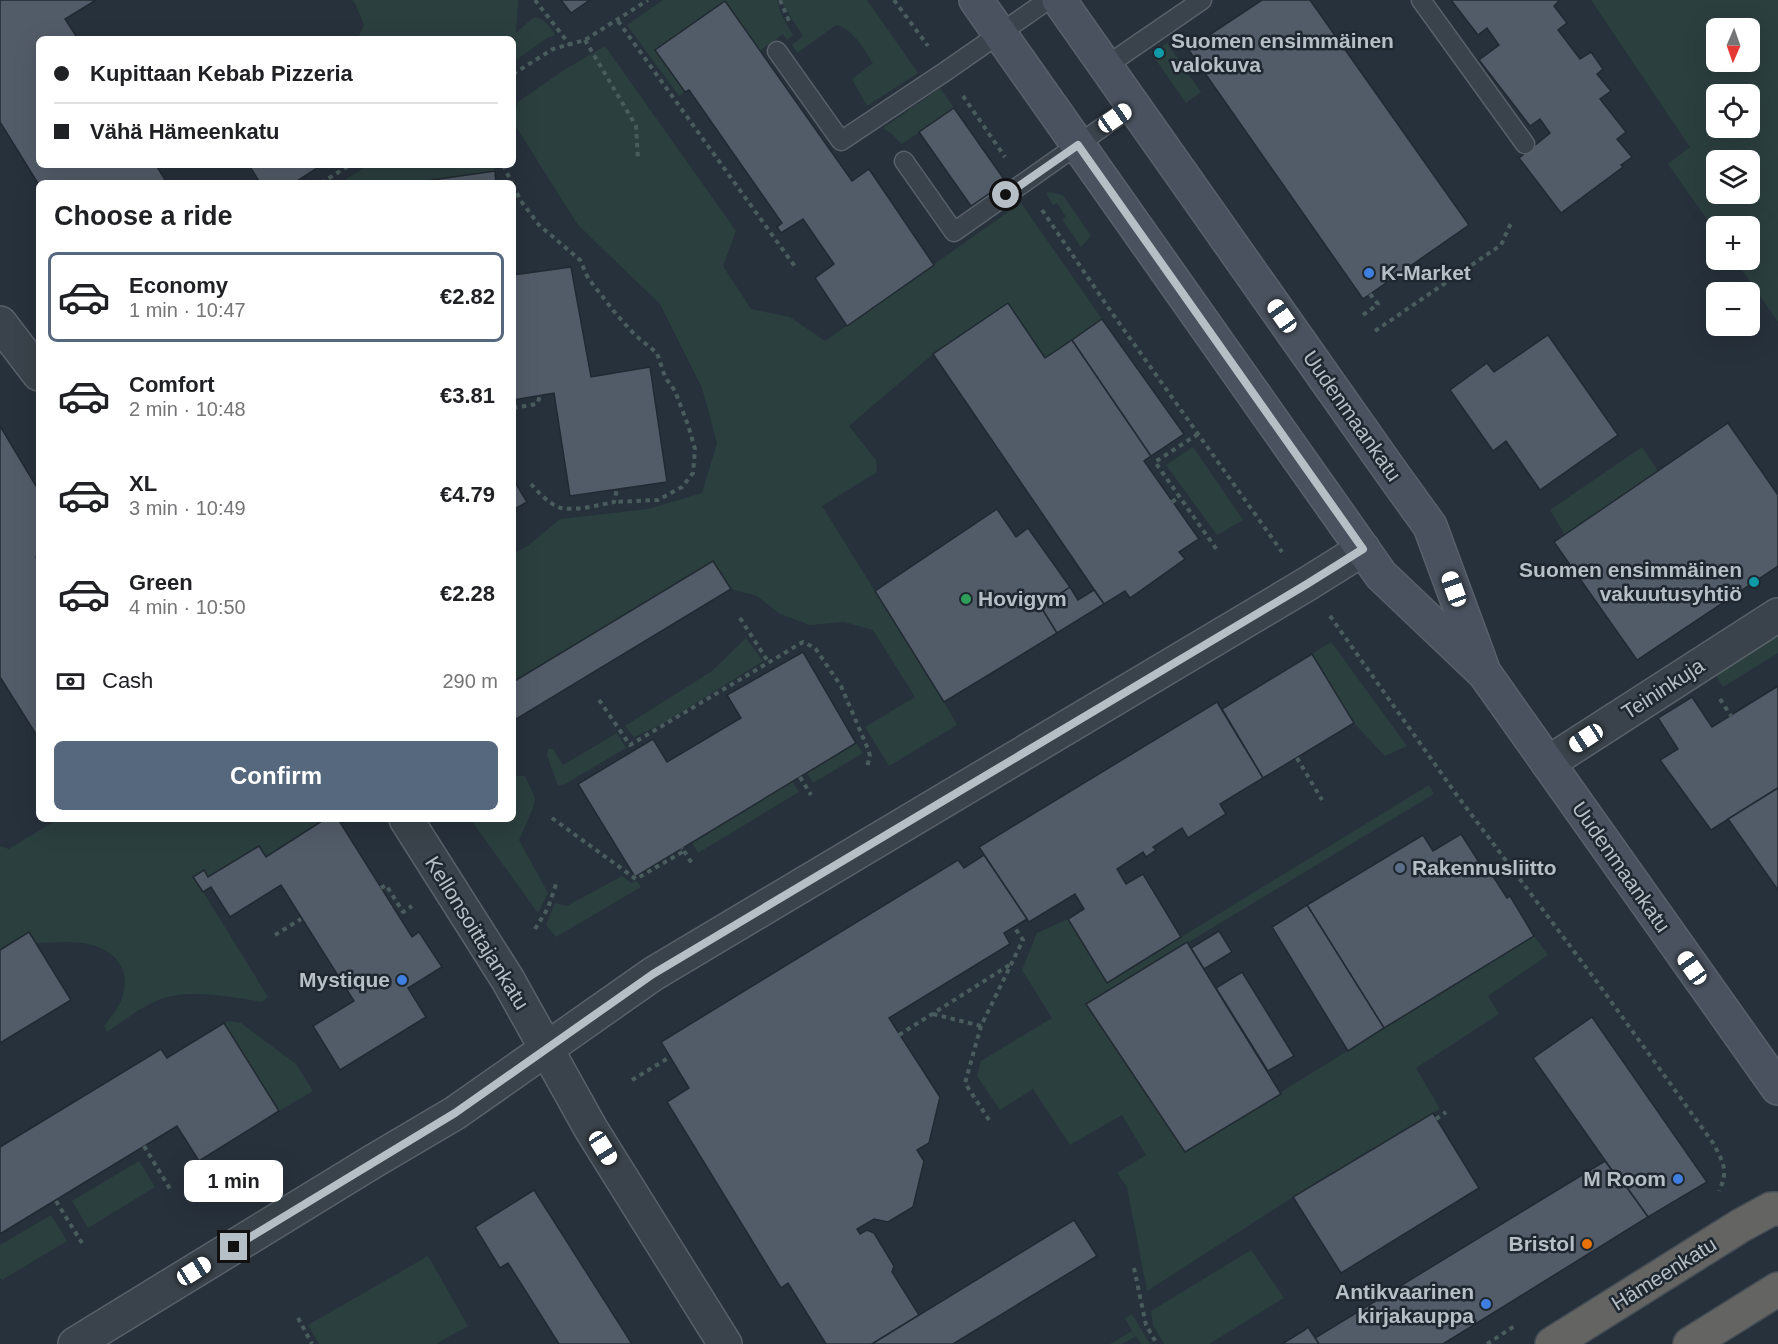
<!DOCTYPE html>
<html lang="en">
<head>
<meta charset="utf-8">
<style>
	body { margin:0; font-family:Arial,sans-serif; background:#f6f6f6; color:#202124; height:100vh; display:flex; flex-direction:column; font-size:22px; white-space:nowrap }
	* { box-sizing:border-box; margin:0 }
	p { font-size:20px; color:#757577 }
	.icon { flex:none; width:33px; height:33px; fill:none; stroke:currentColor; stroke-width:2; stroke-linecap:round; stroke-linejoin:round }
	.map { position:relative; flex:1; overflow:hidden }
	.panel { position:absolute; left:36px; top:180px; width:480px; height:642px; display:flex; flex-direction:column; background:#fff; border-radius:9px; box-shadow:0 6px 24px #0002 }
	.panel>* { flex:none }
	.guide { position:absolute; left:36px; top:36px; width:480px; height:132px; border-radius:9px; box-shadow:0 6px 24px #0002; display:grid; align-content:center; height:132px; padding:0 18px; background:#fff }
	.needle { width:39px; rotate:182deg }
	.buttons { position:absolute; left:1706px; top:18px; display:grid; gap:12px }
	.buttons a { display:grid; place-items:center; width:54px; height:54px; border-radius:9px; background:#fff; box-shadow:0 6px 24px #0002; font-size:30px }
	.end { position:absolute; width:27px; height:27px; margin:-14px; border:8px solid #b6bec6; background:#111; box-shadow:0 0 0 3px #111 }
	.from { border-radius:50% }
	.bubble { position:absolute; height:42px; border-radius:9px; background:#fff; box-shadow:0 6px 24px #0002; font-size:20px; font-weight:600; line-height:42px; text-align:center }
	.car { position:absolute; width:18px; height:36px; margin:-18px -9px; border-radius:8px; box-shadow:0 0 4px 2px #0007; background:linear-gradient(#fff 24%,#345 0 40%,#fff 0 76%,#345 0 86%,#fff 0) }
	.guide b { display:flex; align-items:center; gap:21px; height:57px; font-size:22px }
	.guide b+b { border-top:2px solid #e0e0e0 }
	.guide i { width:15px; height:15px; background:#202124 }
	ul { padding:0; list-style:none }
	li { display:flex; align-items:center; gap:18px; height:90px; margin:0 12px 9px; padding:0 6px; border:3px solid transparent; border-radius:9px }
	li div { flex:1 }
	li b { display:block; font-size:22px }
	li em { font-style:normal; font-weight:600 }
	li.active { border-color:#55687e }
	li>.icon { width:54px; height:54px; stroke-width:1.5 }
	h2 { padding:0 18px; font-size:27px; line-height:72px }
	.pay { display:flex; align-items:center; gap:15px; height:66px; padding:0 18px; font-size:22px }
	.pay p { margin-inline-start:auto }
	.button { display:flex; gap:12px; margin-top:auto; padding:12px 18px }
	.button a { flex:1; height:69px; border-radius:9px; background:#55687e; color:#fff; font-size:24px; font-weight:600; line-height:69px; text-align:center }
	.map>svg:first-child { display:block }
	.green { fill:#2b3f3e; fill-rule:evenodd }
	.building { fill:#525c68; stroke:#212a32; stroke-width:1.5 }
	.lines { fill:none; stroke-linecap:round; stroke-linejoin:round }
	.service-casing { stroke:#586169; stroke-width:21 }
	.minor-casing { stroke:#586169; stroke-width:36 }
	.secondary-casing { stroke:#586169; stroke-width:36 }
	.trunk-casing { stroke:#454e56; stroke-width:36 }
	.path { stroke:#4a5c5d; stroke-width:4; stroke-dasharray:4.5 4.5; stroke-linecap:butt }
	.service { stroke:#3a434b; stroke-width:18 }
	.minor { stroke:#3a434b; stroke-width:33 }
	.secondary { stroke:#49525e; stroke-width:33 }
	.trunk { stroke:#646462; stroke-width:33 }
	.route { stroke:#b6bec6; stroke-width:8 }
	.culture-dot { fill:#0f9aa8; stroke:#1f2830; stroke-width:2 }
	.shop-dot { fill:#3f7fe0; stroke:#1f2830; stroke-width:2 }
	.leisure-dot { fill:#2e9e5b; stroke:#1f2830; stroke-width:2 }
	.service-dot { fill:#5c6f8a; stroke:#1f2830; stroke-width:2 }
	.food-dot { fill:#e8710a; stroke:#1f2830; stroke-width:2 }
	.labels { text-anchor:middle; stroke-width:5; stroke-linejoin:round; paint-order:stroke }
	.poi-label { font-size:21px; font-weight:bold; fill:#b6bec6; stroke:#1f2830; text-anchor:end }
	.street-label { font-size:21px; fill:#b6bec6; stroke:#1f2830 }
</style>
</head>
<body>
<div class="map">
<svg width="1778" height="1344" viewBox="0 0 1778 1344">
	<rect width="100%" height="100%" fill="#27313b"/>
	<!-- green -->
	<g class="green">
		<path d="M 351,0 L 518,0 L 516,33 L 534,17 C 545,19 550,26 555,35 L 547,38 L 513,62 L 513,39 L 357,39 L 364,25 L 355,3 Z"/>
		<path d="M 663,0 L 777,0 L 782,16 L 793,35 L 787,40 L 783,34 L 760,51 L 725,1 L 655,50 L 685,92 L 679,96 L 627,25 Z"/>
		<path d="M 783,0 L 867,0 L 918,73 L 867,106 L 852,79 L 873,63 C 864,50 853,28 836,25 L 797,53 L 792,45 L 803,36 L 783,5 Z"/>
		<path d="M 1591,0 L 1778,0 L 1778,322 L 1735,260 L 1749,260 L 1749,226 L 1716,226 L 1716,232 L 1668,164 L 1690,147 ZM 1716,28 L 1749,28 L 1749,62 L 1716,62 ZM 1716,94 L 1749,94 L 1749,128 L 1716,128 ZM 1716,160 L 1749,160 L 1749,194 L 1716,194 Z"/>
		<path d="M 1167,43 L 1201,92 L 1186,103 L 1151,53 Z"/>
		<path d="M 605,46 L 736,231 L 723,266 L 751,309 L 790,317 L 825,341 L 1021,203 L 1102,319 L 1045,358 L 1008,303 L 933,354 L 849,426 L 876,460 L 877,472 L 822,506 L 944,702 L 957,725 L 889,766 L 865,727 L 915,697 L 873,630 L 844,622 L 810,625 L 780,614 L 757,596 L 731,589 L 713,561 L 513,682 L 513,554 L 529,545 L 560,519 L 648,509 L 702,493 L 717,443 L 702,388 L 660,304 L 578,225 L 513,122 L 518,102 L 564,70 Z"/>
		<path d="M 940,88 L 954,108 L 902,144 L 892,134 L 883,128 Z"/>
		<path d="M 369,165 L 494,165 L 495,171 L 411,183 L 340,183 Z"/>
		<path d="M 1050,192 L 1063,195 L 1091,236 L 1081,247 L 1062,219 L 1066,217 L 1057,203 L 1053,205 L 1046,193 Z"/>
		<path d="M 1193,447 L 1243,520 L 1217,535 L 1166,465 Z"/>
		<path d="M 1642,447 L 1658,471 L 1565,535 L 1550,510 Z"/>
		<path d="M 1778,625 L 1778,653 L 1723,687 L 1710,666 Z"/>
		<path d="M 746,638 L 763,661 L 664,723 L 634,737 L 625,726 L 712,671 Z"/>
		<path d="M 1331,642 L 1407,746 L 1385,756 L 1354,723 L 1312,654 Z"/>
		<path d="M 617,733 L 626,748 L 565,784 L 558,786 L 547,755 L 548,749 L 553,749 L 563,765 Z"/>
		<path d="M 856,743 L 863,753 L 813,783 L 807,773 Z"/>
		<path d="M 515,776 L 525,776 L 535,798 L 533,808 L 519,840 L 548,893 L 538,913 L 470,819 L 513,819 L 513,777 Z"/>
		<path d="M 792,781 L 799,792 L 698,853 L 692,842 Z"/>
		<path d="M 1429,785 L 1434,794 L 1086,1004 L 1185,1151 L 1534,936 L 1548,955 L 1488,996 L 1499,1014 L 1416,1068 L 1440,1109 L 1293,1197 L 1147,1291 L 1127,1187 L 1117,1173 L 1146,1155 L 1122,1115 L 1070,1145 L 1033,1089 L 1000,1110 L 977,1076 L 981,1061 L 1052,1018 L 1022,970 L 1037,933 L 1068,919 L 1108,982 Z"/>
		<path d="M 58,819 L 325,819 L 266,857 L 258,846 L 208,877 L 204,870 L 194,877 L 268,997 L 262,1002 C 233,997 192,989 164,998 C 143,1005 125,1020 107,1032 L 104,1026 C 111,1017 120,1007 123,994 C 131,968 113,949 88,944 C 72,941 53,943 36,943 L 29,932 L 0,950 L 0,846 L 9,849 Z"/>
		<path d="M 622,876 L 631,883 L 637,881 L 641,887 L 556,937 L 546,925 L 555,903 L 567,906 Z"/>
		<path d="M 229,1021 L 241,1023 L 296,1064 L 313,1091 L 279,1111 L 224,1023 Z"/>
		<path d="M 139,1161 L 155,1187 L 88,1228 L 72,1201 Z"/>
		<path d="M 51,1215 L 67,1241 L 2,1280 L 0,1278 L 0,1245 Z"/>
		<path d="M 1251,1250 L 1284,1298 L 1209,1344 L 1164,1344 L 1153,1325 L 1151,1311 Z"/>
		<path d="M 428,1256 L 468,1326 L 436,1344 L 319,1344 L 308,1325 Z"/>
		<path d="M 1132,1314 L 1150,1344 L 1141,1344 L 1136,1336 L 1122,1344 L 1110,1344 L 1132,1331 L 1125,1318 Z"/>
	</g>
	<!-- building -->
	<g class="building">
		<path d="M 0,0 L 96,0 L 65,19 L 78,39 L 39,39 L 39,165 L 156,165 L 167,183 L 39,183 L 39,185 L 0,122 Z"/>
		<path d="M 561,0 L 590,0 L 571,13 Z"/>
		<path d="M 1262,0 L 1310,0 L 1469,225 L 1363,299 L 1188,49 Z"/>
		<path d="M 1451,0 L 1560,0 L 1554,6 L 1567,23 L 1558,30 L 1580,59 L 1591,52 L 1603,69 L 1597,74 L 1611,91 L 1600,99 L 1626,132 L 1617,139 L 1632,157 L 1621,165 L 1623,167 L 1561,213 L 1519,158 L 1550,133 L 1540,119 L 1530,126 L 1479,60 L 1499,45 L 1487,28 L 1478,35 Z"/>
		<path d="M 725,1 L 852,181 L 869,169 L 934,265 L 847,326 L 815,278 L 834,264 L 803,219 L 781,233 L 777,227 L 782,223 L 689,90 L 685,92 L 655,50 Z"/>
		<path d="M 954,108 L 1006,182 L 971,206 L 919,132 Z"/>
		<path d="M 249,165 L 322,165 L 294,183 L 260,183 Z"/>
		<path d="M 495,171 L 496,183 L 411,183 Z"/>
		<path d="M 571,267 L 591,377 L 650,367 L 667,482 L 570,496 L 554,393 L 513,400 L 513,275 Z"/>
		<path d="M 1008,303 L 1045,358 L 1072,340 L 1151,456 L 1144,461 L 1199,539 L 1179,552 L 1185,559 L 1130,598 L 1125,591 L 1104,604 L 933,354 Z"/>
		<path d="M 1102,319 L 1184,434 L 1151,456 L 1072,340 Z"/>
		<path d="M 1548,335 L 1618,435 L 1540,490 L 1506,441 L 1493,451 L 1450,390 L 1487,363 L 1494,372 Z"/>
		<path d="M 1728,423 L 1778,495 L 1778,566 L 1637,660 L 1554,542 Z"/>
		<path d="M 0,426 L 39,491 L 39,555 L 36,557 L 39,563 L 39,739 L 0,677 Z"/>
		<path d="M 513,479 L 527,502 L 513,510 Z"/>
		<path d="M 997,509 L 1016,537 L 1028,528 L 1070,587 L 1041,607 L 1057,633 L 944,702 L 875,591 Z"/>
		<path d="M 713,561 L 731,589 L 513,721 L 513,682 Z"/>
		<path d="M 1070,587 L 1078,600 L 1094,590 L 1104,604 L 1057,633 L 1041,607 Z"/>
		<path d="M 803,652 L 856,743 L 635,877 L 578,784 L 653,739 L 667,762 L 741,718 L 727,695 Z"/>
		<path d="M 1312,654 L 1354,723 L 1263,778 L 1222,709 Z"/>
		<path d="M 1778,686 L 1778,788 L 1711,830 L 1660,760 L 1678,749 L 1658,718 L 1692,697 L 1712,727 Z"/>
		<path d="M 1217,702 L 1263,778 L 1220,804 L 1226,814 L 1188,838 L 1182,828 L 1153,847 L 1156,850 L 1146,857 L 1143,852 L 1117,869 L 1126,884 L 1143,874 L 1181,937 L 1107,983 L 1068,919 L 1084,909 L 1075,894 L 1029,922 L 979,847 Z"/>
		<path d="M 1778,788 L 1778,890 L 1728,819 Z"/>
		<path d="M 325,819 L 338,819 L 412,937 L 419,932 L 442,967 L 408,988 L 426,1017 L 340,1070 L 313,1026 L 354,1001 L 281,885 L 230,917 L 211,887 L 203,892 L 193,877 L 204,870 L 208,877 L 259,846 L 266,857 Z"/>
		<path d="M 1461,834 L 1484,870 L 1487,867 L 1507,898 L 1510,896 L 1534,936 L 1384,1028 L 1307,905 L 1423,835 L 1433,851 Z"/>
		<path d="M 984,855 L 1027,919 L 1004,933 L 1010,944 L 889,1018 L 940,1097 L 929,1143 L 917,1150 L 924,1161 L 913,1207 L 888,1222 L 874,1219 L 857,1229 L 860,1234 L 867,1230 L 874,1233 L 894,1266 L 892,1272 L 919,1315 L 872,1344 L 826,1344 L 788,1283 L 781,1288 L 667,1102 L 689,1088 L 661,1042 L 958,860 L 964,868 Z"/>
		<path d="M 1307,905 L 1384,1028 L 1348,1051 L 1272,927 Z"/>
		<path d="M 1219,931 L 1232,952 L 1204,969 L 1191,948 Z"/>
		<path d="M 29,932 L 71,1000 L 0,1043 L 0,950 Z"/>
		<path d="M 1187,942 L 1281,1094 L 1185,1152 L 1086,1004 Z"/>
		<path d="M 1242,972 L 1294,1056 L 1268,1071 L 1216,988 Z"/>
		<path d="M 1592,1017 L 1707,1182 L 1648,1217 L 1618,1175 L 1616,1176 L 1533,1058 Z"/>
		<path d="M 224,1023 L 279,1111 L 199,1161 L 177,1126 L 0,1234 L 0,1147 L 161,1049 L 167,1058 Z"/>
		<path d="M 1433,1113 L 1479,1188 L 1341,1273 L 1293,1197 Z"/>
		<path d="M 1605,1161 L 1616,1176 L 1618,1175 L 1648,1217 L 1443,1344 L 1319,1344 L 1315,1338 Z"/>
		<path d="M 534,1190 L 632,1344 L 559,1344 L 508,1263 L 500,1268 L 475,1227 Z"/>
		<path d="M 1074,1220 L 1097,1256 L 953,1344 L 872,1344 Z"/>
		<path d="M 1308,1327 L 1319,1344 L 1282,1344 L 1305,1330 Z"/>
	</g>
	<g class="lines">
		<!-- service casing -->
		<g class="service-casing">
			<g id="service">
				<path d="M 1421,0 L 1525,144"/>
				<path d="M 777,51 L 841,141 L 946,71 L 1048,0"/>
				<path d="M 1106,66 L 1202,0"/>
				<path d="M 904,161 L 954,232 L 1134,105"/>
			</g>
		</g>
		<!-- minor casing -->
		<g class="minor-casing">
			<g id="minor">
				<path d="M 0,323 L 39,374"/>
				<path d="M 1548,763 L 1778,615"/>
				<path d="M 406,819 L 508,980 L 591,1129 L 725,1344"/>
				<path d="M 75,1344 L 372,1162 L 455,1113 L 653,974 L 1307,584 L 1363,549"/>
			</g>
		</g>
		<!-- secondary casing -->
		<g class="secondary-casing">
			<g id="secondary">
				<path d="M 976,0 L 1381,575 L 1485,674 L 1778,1088"/>
				<path d="M 1059,0 L 1389,469 L 1430,526 L 1482,667"/>
			</g>
		</g>
		<!-- trunk casing -->
		<g class="trunk-casing">
			<g id="trunk">
				<path d="M 1552,1344 L 1740,1226 L 1771,1209 L 1778,1209"/>
				<path d="M 1690,1344 L 1778,1289"/>
			</g>
		</g>
		<!-- path -->
		<g class="path">
			<path d="M 535,0 L 570,45"/>
			<path d="M 780,0 L 789,21"/>
			<path d="M 894,0 L 928,46"/>
			<path d="M 618,21 L 796,268"/>
			<path d="M 585,40 L 636,126 L 638,160"/>
			<path d="M 513,74 L 553,49 L 585,40 L 648,0"/>
			<path d="M 963,96 L 1005,157"/>
			<path d="M 503,165 L 512,183"/>
			<path d="M 321,183 L 350,165"/>
			<path d="M 513,185 L 521,201 L 539,225 L 580,260 L 588,278 L 616,314 L 636,336 L 657,353 L 665,377 L 675,391 L 688,425 L 695,449 L 693,473 L 682,487 L 658,500 L 614,502"/>
			<path d="M 1042,210 L 1112,313 L 1282,552"/>
			<path d="M 1363,315 L 1378,304 L 1370,294"/>
			<path d="M 1375,331 L 1501,245 L 1511,223"/>
			<path d="M 513,408 L 537,404 L 540,396"/>
			<path d="M 1198,434 L 1155,462 L 1217,550"/>
			<path d="M 531,484 C 539,493 550,505 561,508 C 576,511 599,505 614,502 L 617,489"/>
			<path d="M 1172,502 L 1179,497"/>
			<path d="M 1330,616 L 1456,794 L 1597,982 L 1713,1143 C 1723,1162 1729,1170 1719,1191"/>
			<path d="M 740,618 L 769,663"/>
			<path d="M 1720,699 L 1731,716"/>
			<path d="M 599,700 L 630,745 L 803,642 L 815,648 L 841,686 L 868,749 L 870,756 L 867,767"/>
			<path d="M 1297,758 L 1322,800"/>
			<path d="M 800,777 L 811,795"/>
			<path d="M 552,818 L 636,879 L 684,851 L 682,848"/>
			<path d="M 684,851 L 693,865"/>
			<path d="M 381,888 L 386,885 L 403,912 L 412,906"/>
			<path d="M 535,929 L 548,908 L 557,881"/>
			<path d="M 275,935 L 301,919"/>
			<path d="M 933,1014 L 981,1026"/>
			<path d="M 899,1035 L 1011,964"/>
			<path d="M 632,1080 L 670,1057"/>
			<path d="M 1436,1119 L 1446,1112"/>
			<path d="M 989,1120 L 965,1083 L 981,1026 L 1023,940 L 1014,927"/>
			<path d="M 144,1146 L 170,1189"/>
			<path d="M 56,1201 L 82,1243"/>
			<path d="M 1134,1268 L 1146,1325 L 1157,1344"/>
			<path d="M 298,1318 L 312,1344"/>
			<path d="M 1487,1344 L 1516,1325"/>
		</g>
		<!-- service -->
		<use href="#service" class="service"/>
		<!-- minor -->
		<use href="#minor" class="minor"/>
		<!-- secondary -->
		<use href="#secondary" class="secondary"/>
		<!-- trunk -->
		<use href="#trunk" class="trunk"/>
	</g>
	<g class="lines">
		<!-- route -->
		<path class="route" d="M 234,1247 L 455,1113 L 653,974 L 1307,584 L 1363,549 L 1078,145 L 1006,195"/>
	</g>
	<!-- markers -->
	<g class="culture-dot">
		<circle cx="1159" cy="53" r="6"/>
		<circle cx="1754" cy="582" r="6"/>
	</g>
	<g class="shop-dot">
		<circle cx="1369" cy="273" r="6"/>
		<circle cx="402" cy="980" r="6"/>
		<circle cx="1678" cy="1179" r="6"/>
		<circle cx="1486" cy="1304" r="6"/>
	</g>
	<circle class="leisure-dot" cx="966" cy="599" r="6"/>
	<circle class="service-dot" cx="1400" cy="868" r="6"/>
	<circle class="food-dot" cx="1587" cy="1244" r="6"/>
	<g class="labels">
		<!-- poi labels -->
		<g class="poi-label">
			<text x="1171" y="48" text-anchor="start">Suomen ensimmäinen<tspan x="1171" dy="24">valokuva</tspan></text>
			<text x="1381" y="280" text-anchor="start">K-Market</text>
			<text x="1742" y="577">Suomen ensimmäinen<tspan x="1742" dy="24">vakuutusyhtiö</tspan></text>
			<text x="978" y="606" text-anchor="start">Hovigym</text>
			<text x="1412" y="875" text-anchor="start">Rakennusliitto</text>
			<text x="390" y="987">Mystique</text>
			<text x="1666" y="1186">M Room</text>
			<text x="1575" y="1251">Bristol</text>
			<text x="1474" y="1299">Antikvaarinen<tspan x="1474" dy="24">kirjakauppa</tspan></text>
		</g>
		<!-- street labels -->
		<g class="street-label">
			<text transform="translate(1352 416) rotate(55)" y="7">Uudenmaankatu</text>
			<text transform="translate(1663 689) rotate(-33)" y="7">Teininkuja</text>
			<text transform="translate(1621 867) rotate(55)" y="7">Uudenmaankatu</text>
			<text transform="translate(477 933) rotate(58)" y="7">Kellonsoittajankatu</text>
			<text transform="translate(1664 1274) rotate(-32)" y="7">Hämeenkatu</text>
		</g>
	</g>
</svg>
<div class="buttons">
<a><svg class="needle" viewBox="-14 -14 28 28"><path d="M0-13l5 13h-10z" fill="#e53935"/><path d="M0 13l5-13h-10z" fill="#757577"/></svg></a>
<a><svg class="icon" aria-label="locate" viewBox="0 0 24 24"><circle cx="12" cy="12" r="6"/><path d="M12 2v4M12 18v4M2 12h4M18 12h4"/></svg></a>
<a><svg class="icon" aria-label="layers" viewBox="0 0 24 24"><path d="M12 4l9 5-9 5-9-5zM3 14l9 5 9-5"/></svg></a>
<a>+</a>
<a>−</a>
</div>
<i class="end from" style="left:1006px;top:195px"></i>
<i class="end" style="left:234px;top:1247px"></i>
<div class="bubble" style="left:184px;top:1160px;width:99px">1 min</div>
<i class="car" style="left:1115px;top:118px;rotate:55deg"></i>
<i class="car" style="left:1282px;top:316px;rotate:325deg"></i>
<i class="car" style="left:1454px;top:589px;rotate:340deg"></i>
<i class="car" style="left:1586px;top:738px;rotate:237deg"></i>
<i class="car" style="left:1692px;top:968px;rotate:325deg"></i>
<i class="car" style="left:603px;top:1148px;rotate:148deg"></i>
<i class="car" style="left:194px;top:1271px;rotate:58deg"></i>
<div class="guide">
<b><i class="from"></i>Kupittaan Kebab Pizzeria</b>
<b><i></i>Vähä Hämeenkatu</b>
</div>
<section class="panel">
<h2>Choose a ride</h2>
<ul>
<li class="active"><svg class="icon" aria-label="car" viewBox="0 0 24 24"><path d="M5 17H2v-5l4-1 3-4h7l3 4 3 1v5h-3M9 17h6M6 11h13"/><circle cx="7" cy="17" r="2"/><circle cx="17" cy="17" r="2"/></svg><div><b>Economy</b><p>1 min · 10:47</p></div><em>€2.82</em></li>
<li><svg class="icon" aria-label="car" viewBox="0 0 24 24"><path d="M5 17H2v-5l4-1 3-4h7l3 4 3 1v5h-3M9 17h6M6 11h13"/><circle cx="7" cy="17" r="2"/><circle cx="17" cy="17" r="2"/></svg><div><b>Comfort</b><p>2 min · 10:48</p></div><em>€3.81</em></li>
<li><svg class="icon" aria-label="car" viewBox="0 0 24 24"><path d="M5 17H2v-5l4-1 3-4h7l3 4 3 1v5h-3M9 17h6M6 11h13"/><circle cx="7" cy="17" r="2"/><circle cx="17" cy="17" r="2"/></svg><div><b>XL</b><p>3 min · 10:49</p></div><em>€4.79</em></li>
<li><svg class="icon" aria-label="car" viewBox="0 0 24 24"><path d="M5 17H2v-5l4-1 3-4h7l3 4 3 1v5h-3M9 17h6M6 11h13"/><circle cx="7" cy="17" r="2"/><circle cx="17" cy="17" r="2"/></svg><div><b>Green</b><p>4 min · 10:50</p></div><em>€2.28</em></li>
</ul>
<div class="pay"><svg class="icon" aria-label="cash" viewBox="0 0 24 24"><path d="M3 7h18v10H3z"/><circle cx="12" cy="12" r="2"/></svg>Cash<p>290 m</p></div>
<div class="button"><a>Confirm</a></div>
</section>
</div>
</body>
</html>
